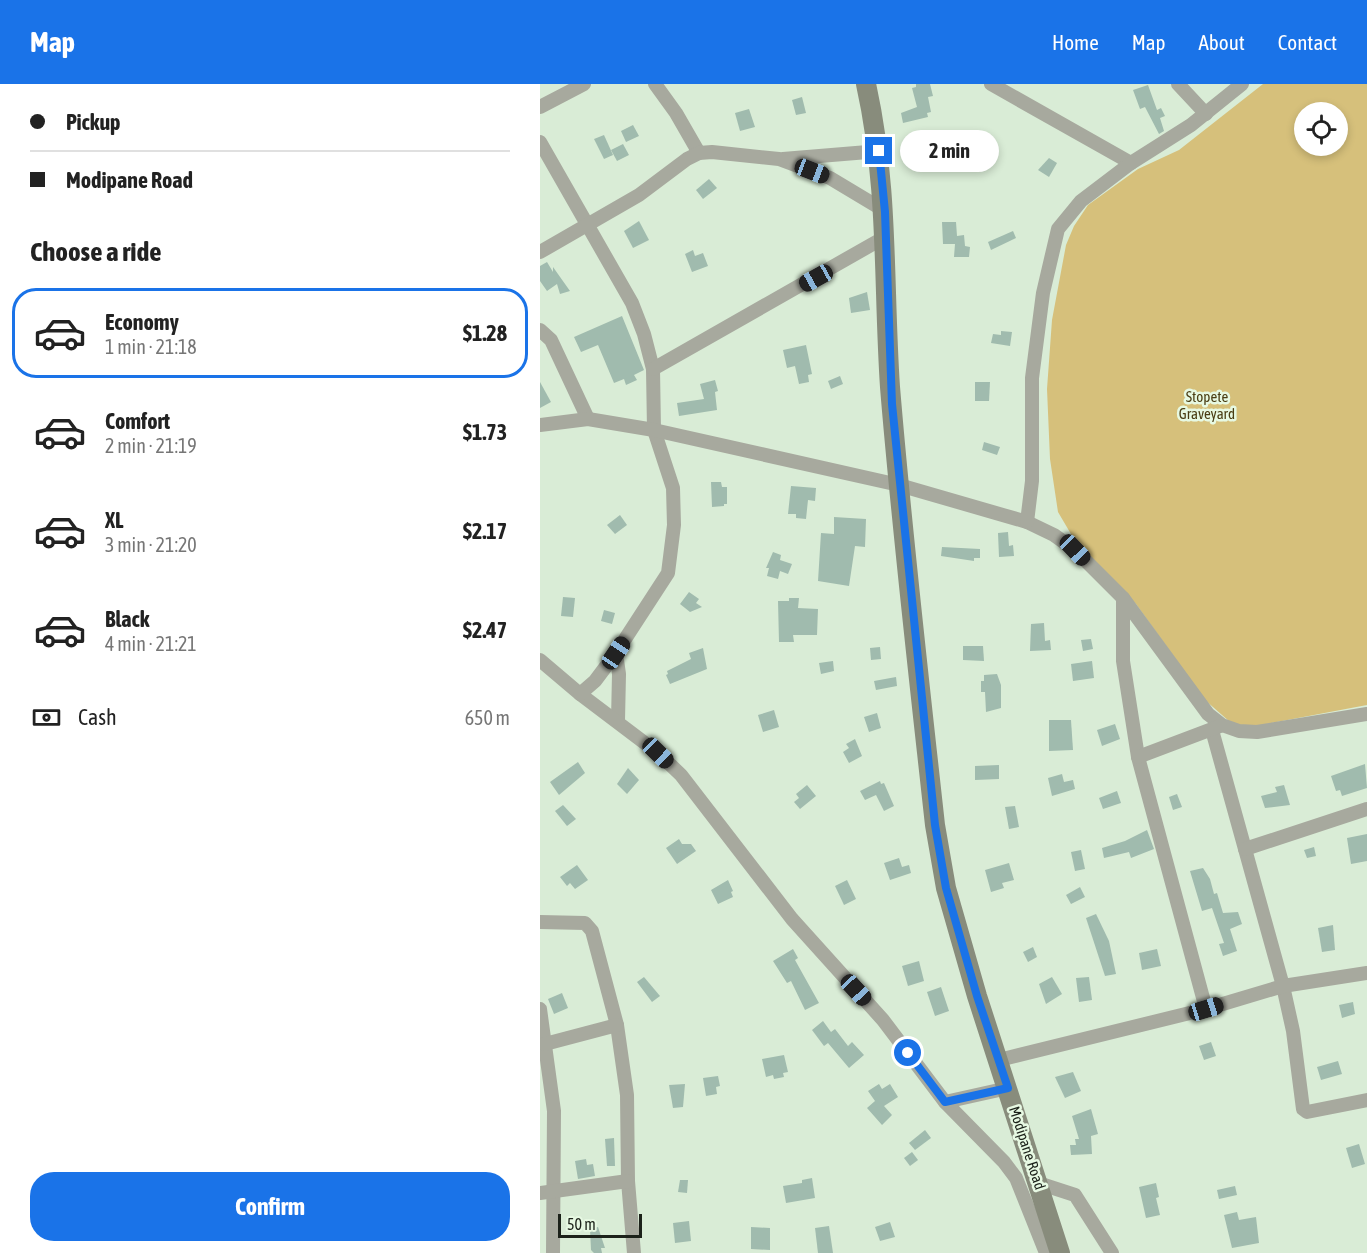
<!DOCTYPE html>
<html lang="en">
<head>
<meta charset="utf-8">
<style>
	body { margin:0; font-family:"Asap Condensed",sans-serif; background:#f2f2f2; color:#222; height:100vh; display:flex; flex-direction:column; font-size:22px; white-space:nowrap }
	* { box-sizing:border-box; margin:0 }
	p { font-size:20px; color:#767676 }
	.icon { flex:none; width:33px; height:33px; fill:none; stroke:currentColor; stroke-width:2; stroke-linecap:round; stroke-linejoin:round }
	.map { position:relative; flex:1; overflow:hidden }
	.panel { display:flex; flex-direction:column; background:#fff; width:540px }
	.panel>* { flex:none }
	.hud { display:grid; align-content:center; height:132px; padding:0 30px; background:#fff }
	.tools { position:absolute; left:754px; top:18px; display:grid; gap:12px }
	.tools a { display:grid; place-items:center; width:54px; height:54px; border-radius:50%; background:#fff; box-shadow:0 3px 9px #0003; font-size:30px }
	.scale { position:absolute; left:18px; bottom:15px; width:84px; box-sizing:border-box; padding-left:6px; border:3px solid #1c221a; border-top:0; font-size:16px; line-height:21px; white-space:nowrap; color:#1c221a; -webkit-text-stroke:4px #e7f9e3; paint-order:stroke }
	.end { position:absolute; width:27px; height:27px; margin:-14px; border:8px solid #1a73e8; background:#fff; box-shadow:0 0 0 3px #fff }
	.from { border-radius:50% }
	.bubble { position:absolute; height:42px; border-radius:21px; background:#fff; box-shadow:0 3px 9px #0003; font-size:20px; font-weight:700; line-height:42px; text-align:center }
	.car { position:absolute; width:18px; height:36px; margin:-18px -9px; border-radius:8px; box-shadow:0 0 4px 2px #0007; background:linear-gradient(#222 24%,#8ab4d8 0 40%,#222 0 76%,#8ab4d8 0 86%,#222 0) }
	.hud b { display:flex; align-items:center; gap:21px; height:57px; font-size:22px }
	.hud b+b { border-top:2px solid #e0e0e0 }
	.hud i { width:15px; height:15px; background:#222 }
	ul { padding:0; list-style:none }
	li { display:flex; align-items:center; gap:18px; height:90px; margin:0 12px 9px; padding:0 18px; border:3px solid transparent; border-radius:24px }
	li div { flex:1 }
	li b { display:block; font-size:22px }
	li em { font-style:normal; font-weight:700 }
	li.on { border-color:#1a73e8 }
	li>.icon { width:54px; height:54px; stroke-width:1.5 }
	h2 { padding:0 30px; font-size:27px; line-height:72px }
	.pay { display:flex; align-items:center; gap:15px; height:66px; padding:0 30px; font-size:22px }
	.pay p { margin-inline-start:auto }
	.action { display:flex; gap:12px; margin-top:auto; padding:12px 30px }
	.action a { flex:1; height:69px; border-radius:24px; background:#1a73e8; color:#fff; font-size:24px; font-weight:700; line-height:69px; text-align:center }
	header { display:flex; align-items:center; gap:36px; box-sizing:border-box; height:84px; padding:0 30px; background:#1a73e8; color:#fff }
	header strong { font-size:28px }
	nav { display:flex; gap:33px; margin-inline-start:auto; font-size:21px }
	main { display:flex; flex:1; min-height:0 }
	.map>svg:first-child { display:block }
	.green { fill:#d6c07b; fill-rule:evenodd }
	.building { fill:#a0bbae }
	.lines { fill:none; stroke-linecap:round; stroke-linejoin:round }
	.minor { stroke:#a7a99e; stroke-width:14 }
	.secondary { stroke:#888c7c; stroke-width:20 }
	.route { stroke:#1a73e8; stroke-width:8 }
	.labels { text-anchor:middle; stroke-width:5; stroke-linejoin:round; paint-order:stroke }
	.park-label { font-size:15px; fill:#4a3d14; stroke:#e7f9e3 }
	.street-label { font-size:15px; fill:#1c221a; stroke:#e7f9e3 }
</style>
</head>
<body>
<header>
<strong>Map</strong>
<nav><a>Home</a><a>Map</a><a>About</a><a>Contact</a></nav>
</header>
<main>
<section class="panel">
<div class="hud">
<b><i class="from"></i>Pickup</b>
<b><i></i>Modipane Road</b>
</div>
<h2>Choose a ride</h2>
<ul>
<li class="on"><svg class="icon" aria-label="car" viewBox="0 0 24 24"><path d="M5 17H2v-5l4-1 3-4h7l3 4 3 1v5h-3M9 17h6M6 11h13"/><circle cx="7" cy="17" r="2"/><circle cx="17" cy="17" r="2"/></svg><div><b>Economy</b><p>1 min · 21:18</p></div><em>$1.28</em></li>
<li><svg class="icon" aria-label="car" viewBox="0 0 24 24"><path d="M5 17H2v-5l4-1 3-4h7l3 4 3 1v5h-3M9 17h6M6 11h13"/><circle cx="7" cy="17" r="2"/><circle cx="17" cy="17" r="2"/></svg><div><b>Comfort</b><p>2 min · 21:19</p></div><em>$1.73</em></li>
<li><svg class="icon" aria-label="car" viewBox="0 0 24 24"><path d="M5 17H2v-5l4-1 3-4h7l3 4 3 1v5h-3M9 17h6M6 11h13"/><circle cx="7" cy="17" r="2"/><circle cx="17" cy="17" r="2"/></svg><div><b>XL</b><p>3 min · 21:20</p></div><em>$2.17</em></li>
<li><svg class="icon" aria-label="car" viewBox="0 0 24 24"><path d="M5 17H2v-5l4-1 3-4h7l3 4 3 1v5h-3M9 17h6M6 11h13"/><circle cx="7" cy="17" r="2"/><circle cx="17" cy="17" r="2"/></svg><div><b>Black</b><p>4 min · 21:21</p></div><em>$2.47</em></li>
</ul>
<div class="pay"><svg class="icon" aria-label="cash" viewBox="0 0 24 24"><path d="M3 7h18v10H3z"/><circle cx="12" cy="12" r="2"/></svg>Cash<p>650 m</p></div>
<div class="action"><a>Confirm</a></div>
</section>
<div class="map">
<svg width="827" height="1169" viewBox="0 0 827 1169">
	<rect width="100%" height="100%" fill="#d9ecd6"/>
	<!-- green -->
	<path class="green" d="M 723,0 L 827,0 L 827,621 L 705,644 L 690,638 L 665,616 L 596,520 L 538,462 L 518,428 L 510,375 L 507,305 L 512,236 L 526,161 L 534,142 L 548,121 L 598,85 L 639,66 ZM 765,28 L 798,28 L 798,62 L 765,62 Z"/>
	<!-- building -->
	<g class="building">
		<path d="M 376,0 L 390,0 L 393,12 L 388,13 L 391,28 L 387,29 L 388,33 L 363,39 L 361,29 L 377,23 L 372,4 L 376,3 Z"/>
		<path d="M 608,1 L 617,26 L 621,24 L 625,32 L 620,34 L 624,47 L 619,50 L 605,23 L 600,25 L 593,6 Z"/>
		<path d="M 262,13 L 266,29 L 256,31 L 252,16 Z"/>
		<path d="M 209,25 L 215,43 L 200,47 L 195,29 Z"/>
		<path d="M 93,41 L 99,52 L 86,58 L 81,47 Z"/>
		<path d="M 64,51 L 73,71 L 64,75 L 54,55 Z"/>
		<path d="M 83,60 L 89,71 L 77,77 L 71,66 Z"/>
		<path d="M 509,74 L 517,79 L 509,93 L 498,86 Z"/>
		<path d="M 169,95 L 177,104 L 163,115 L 156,106 Z"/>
		<path d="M 99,137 L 109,156 L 93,164 L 84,147 Z"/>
		<path d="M 402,138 L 416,138 L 417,152 L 424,151 L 425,162 L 430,163 L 429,173 L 414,173 L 415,160 L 403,160 Z"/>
		<path d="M 473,147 L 476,154 L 451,166 L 448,158 Z"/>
		<path d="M 153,166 L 155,172 L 163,169 L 168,182 L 152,188 L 145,170 Z"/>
		<path d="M 7,178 L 13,188 L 13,183 L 30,207 L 20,210 L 17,200 L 7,207 L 0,197 L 0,182 Z"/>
		<path d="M 327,208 L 330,226 L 311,229 L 309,214 Z"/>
		<path d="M 82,232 L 104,286 L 94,291 L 97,296 L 86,301 L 84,295 L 74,299 L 58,261 L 41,268 L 34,253 Z"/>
		<path d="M 461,247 L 472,248 L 470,262 L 451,259 L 453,250 L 461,251 Z"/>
		<path d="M 266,261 L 272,290 L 268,291 L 269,298 L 259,300 L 255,282 L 247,284 L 243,266 Z"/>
		<path d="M 300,292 L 303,300 L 291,305 L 288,297 Z"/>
		<path d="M 175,296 L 178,307 L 175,308 L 177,326 L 139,332 L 137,319 L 164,315 L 160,300 Z"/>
		<path d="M 0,298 L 11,318 L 0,324 Z"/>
		<path d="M 435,298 L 450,298 L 449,317 L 435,317 Z"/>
		<path d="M 444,358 L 460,363 L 457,371 L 442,366 Z"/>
		<path d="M 171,398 L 181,398 L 182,403 L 187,403 L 187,420 L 184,420 L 184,422 L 172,423 Z"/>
		<path d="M 251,402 L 276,404 L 275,417 L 268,416 L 266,435 L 256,434 L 256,430 L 248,430 Z"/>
		<path d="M 80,431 L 87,441 L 75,450 L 67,441 Z"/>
		<path d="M 294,433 L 326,435 L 325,463 L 315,462 L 309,502 L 278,497 L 281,449 L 294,450 Z"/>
		<path d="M 468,448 L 469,462 L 473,461 L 474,472 L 459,473 L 458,449 Z"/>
		<path d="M 402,463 L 440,465 L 440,474 L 434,474 L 434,477 L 401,472 Z"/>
		<path d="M 233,468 L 241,471 L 240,476 L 252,480 L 248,490 L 240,487 L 238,495 L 227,492 L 229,484 L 226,484 Z"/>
		<path d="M 149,508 L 159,515 L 156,519 L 162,523 L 150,528 L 140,520 Z"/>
		<path d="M 23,513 L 35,514 L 33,533 L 21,532 Z"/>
		<path d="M 249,514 L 259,514 L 258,524 L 278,525 L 277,551 L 253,551 L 254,558 L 239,558 L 238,517 L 249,517 Z"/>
		<path d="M 64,526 L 75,529 L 72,540 L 61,537 Z"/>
		<path d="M 504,539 L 505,557 L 510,556 L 511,566 L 490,567 L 491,540 Z"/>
		<path d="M 551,555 L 553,565 L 543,567 L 541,556 Z"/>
		<path d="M 423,562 L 443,562 L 444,577 L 423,576 Z"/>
		<path d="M 340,563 L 341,575 L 331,576 L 330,564 Z"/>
		<path d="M 163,564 L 167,585 L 130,600 L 126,591 L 128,590 L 127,587 L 151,575 L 149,569 Z"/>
		<path d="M 293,577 L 294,587 L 281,590 L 279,579 Z"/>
		<path d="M 552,577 L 554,594 L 533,597 L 531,580 Z"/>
		<path d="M 457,590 L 461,601 L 461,624 L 446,628 L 445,608 L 441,608 L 441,597 L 444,597 L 444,591 Z"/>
		<path d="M 356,593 L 357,602 L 336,606 L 334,597 Z"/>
		<path d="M 234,626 L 239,643 L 223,648 L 218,631 Z"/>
		<path d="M 337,629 L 341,644 L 329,648 L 324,633 Z"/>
		<path d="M 509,636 L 531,636 L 533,666 L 509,667 Z"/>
		<path d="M 575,640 L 580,655 L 562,662 L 557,646 Z"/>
		<path d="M 315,655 L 322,672 L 309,679 L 303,668 L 309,664 L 306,660 Z"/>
		<path d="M 38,678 L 45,689 L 19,711 L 10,698 Z"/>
		<path d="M 825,680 L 827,704 L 802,712 L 800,706 L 796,707 L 791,692 Z"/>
		<path d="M 459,681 L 459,695 L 435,696 L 435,682 Z"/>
		<path d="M 88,684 L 99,696 L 87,710 L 77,700 Z"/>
		<path d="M 522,690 L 524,698 L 533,696 L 535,705 L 512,712 L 508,694 Z"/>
		<path d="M 340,697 L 341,700 L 344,699 L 354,722 L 344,727 L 336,711 L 325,716 L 320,707 Z"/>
		<path d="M 267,701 L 276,712 L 260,725 L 254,718 L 259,714 L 256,710 Z"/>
		<path d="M 744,701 L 750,721 L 725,724 L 721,712 L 737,708 L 735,703 Z"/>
		<path d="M 577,707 L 581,719 L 563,725 L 559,714 Z"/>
		<path d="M 637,710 L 642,723 L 633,726 L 629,713 Z"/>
		<path d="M 23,721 L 36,735 L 27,742 L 15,727 Z"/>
		<path d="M 475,722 L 479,743 L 469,745 L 465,723 Z"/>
		<path d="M 607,746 L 614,765 L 591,774 L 589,768 L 564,774 L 562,764 L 585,757 Z"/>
		<path d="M 827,750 L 827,777 L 811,780 L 807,754 Z"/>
		<path d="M 139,755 L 142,760 L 151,760 L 156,767 L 137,780 L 126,764 Z"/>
		<path d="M 774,763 L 776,772 L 767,774 L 764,766 Z"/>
		<path d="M 541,766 L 545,785 L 535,787 L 531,768 Z"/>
		<path d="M 359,774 L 362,783 L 369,781 L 371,789 L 350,796 L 344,779 Z"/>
		<path d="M 469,779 L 474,796 L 462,799 L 464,804 L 451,808 L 445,786 Z"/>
		<path d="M 37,781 L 48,796 L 35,805 L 30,799 L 27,802 L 20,793 Z"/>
		<path d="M 663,784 L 670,795 L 674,810 L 677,809 L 683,829 L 698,828 L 702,840 L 690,845 L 697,867 L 683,872 L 679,860 L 684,859 L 672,824 L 662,827 L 650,787 Z"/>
		<path d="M 188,796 L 193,807 L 191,808 L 193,813 L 178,820 L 171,806 Z"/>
		<path d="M 307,796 L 316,815 L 304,821 L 295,802 Z"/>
		<path d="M 540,803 L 545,813 L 531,820 L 526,811 Z"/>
		<path d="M 556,830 L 569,857 L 576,890 L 565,892 L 546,834 Z"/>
		<path d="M 793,841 L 795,866 L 782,868 L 778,844 Z"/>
		<path d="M 493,863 L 497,873 L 488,878 L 483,868 Z"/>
		<path d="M 253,865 L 258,874 L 255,876 L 279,919 L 265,926 L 251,897 L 247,899 L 233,877 Z"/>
		<path d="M 617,865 L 621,882 L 602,886 L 599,869 Z"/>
		<path d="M 379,877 L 384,897 L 368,902 L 362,882 Z"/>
		<path d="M 104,893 L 120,912 L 112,918 L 97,898 Z"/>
		<path d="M 512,893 L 522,910 L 506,920 L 499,900 Z"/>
		<path d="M 549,893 L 552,916 L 539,918 L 536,894 Z"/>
		<path d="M 401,903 L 409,927 L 395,932 L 387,908 Z"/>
		<path d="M 22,909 L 28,924 L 14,930 L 8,915 Z"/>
		<path d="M 813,918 L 815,930 L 802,934 L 799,921 Z"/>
		<path d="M 283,937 L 291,948 L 295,945 L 308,962 L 312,958 L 324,971 L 309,984 L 288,959 L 284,962 L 272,946 Z"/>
		<path d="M 671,958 L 676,972 L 664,976 L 659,962 Z"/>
		<path d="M 244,971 L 248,988 L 243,989 L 244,993 L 234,995 L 233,991 L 226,993 L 222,975 Z"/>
		<path d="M 798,977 L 802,990 L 781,996 L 777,983 Z"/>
		<path d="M 533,988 L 541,1007 L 525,1014 L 515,993 Z"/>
		<path d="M 178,992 L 180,1002 L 176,1003 L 177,1010 L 166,1012 L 163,994 Z"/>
		<path d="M 145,1000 L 143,1023 L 133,1024 L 129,1001 Z"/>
		<path d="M 339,1000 L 342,1005 L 350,1000 L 358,1013 L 344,1022 L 352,1031 L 342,1041 L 327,1024 L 335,1017 L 328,1007 Z"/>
		<path d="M 551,1025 L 558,1050 L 551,1052 L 552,1070 L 531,1071 L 530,1061 L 536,1061 L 535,1055 L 539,1055 L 532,1032 Z"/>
		<path d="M 385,1046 L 391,1054 L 375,1066 L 369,1059 Z"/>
		<path d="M 74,1054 L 75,1082 L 67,1082 L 65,1055 Z"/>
		<path d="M 819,1060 L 825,1080 L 812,1084 L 806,1064 Z"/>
		<path d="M 372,1068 L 378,1076 L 370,1082 L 364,1074 Z"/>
		<path d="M 46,1075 L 47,1081 L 53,1080 L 55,1092 L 38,1095 L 35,1077 Z"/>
		<path d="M 272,1094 L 275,1114 L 246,1119 L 243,1102 L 262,1099 L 262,1096 Z"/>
		<path d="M 140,1096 L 148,1096 L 147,1109 L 138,1108 Z"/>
		<path d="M 616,1099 L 619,1113 L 616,1114 L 620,1131 L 606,1134 L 599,1103 Z"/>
		<path d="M 695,1102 L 697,1111 L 679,1115 L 677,1106 Z"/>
		<path d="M 697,1128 L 699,1136 L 716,1133 L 719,1159 L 692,1164 L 684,1131 Z"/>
		<path d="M 149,1137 L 151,1157 L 135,1159 L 133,1139 Z"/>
		<path d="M 350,1138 L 355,1153 L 340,1157 L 335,1143 Z"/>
		<path d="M 289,1142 L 293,1169 L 278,1169 L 275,1144 Z"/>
		<path d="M 58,1143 L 65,1164 L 61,1164 L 62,1169 L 54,1169 L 51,1166 L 50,1145 Z"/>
		<path d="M 211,1143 L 230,1144 L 230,1166 L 211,1165 Z"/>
	</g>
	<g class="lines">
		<!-- minor -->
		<g class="minor">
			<path d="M 115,0 L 136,29 L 159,69"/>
			<path d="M 451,0 L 591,79"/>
			<path d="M 638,0 L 666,30"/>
			<path d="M 0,23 L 44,0"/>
			<path d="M 0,58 L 92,219 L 104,250 L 113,285 L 114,346 L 133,404 L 134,441 L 128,489 L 76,569 L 79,590 L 78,636"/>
			<path d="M 243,75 L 340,67"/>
			<path d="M 0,168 L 99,111 L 147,75 L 159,69 L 172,68 L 239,75 L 290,94 L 345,127"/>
			<path d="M 0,246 L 11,256 L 48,335"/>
			<path d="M 113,285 L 345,153"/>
			<path d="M 0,341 L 48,335 L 114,346 L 359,401 L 487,438 L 514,451 L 535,466 L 583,514 L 668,630 L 682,641 L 699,647 L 717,648 L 827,630"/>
			<path d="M 487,438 L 492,397 L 492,294 L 503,209 L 518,145 L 541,117 L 591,79 L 651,41 L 702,0"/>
			<path d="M 583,514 L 583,577 L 598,673 L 666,925"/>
			<path d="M 0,576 L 40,610 L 118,669 L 141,691 L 252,835 L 343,936 L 405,1018 L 464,1078 L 476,1094 L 506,1169"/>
			<path d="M 40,610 L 55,597 L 76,569"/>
			<path d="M 672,646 L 743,902 L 753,947 L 763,1025 L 767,1028 L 827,1016"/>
			<path d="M 598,673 L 680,642"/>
			<path d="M 705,765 L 827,725"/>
			<path d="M 0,838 L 45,839 L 52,847 L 77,941 L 87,1011 L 88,1097 L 94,1169"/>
			<path d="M 0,925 L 14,1027 L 13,1169"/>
			<path d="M 5,960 L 77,941"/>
			<path d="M 459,976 L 666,925 L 743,902 L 827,889"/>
			<path d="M 405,1018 L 468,1004"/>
			<path d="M 498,1099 L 535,1111 L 572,1169"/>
			<path d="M 0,1109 L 88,1097"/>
		</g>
		<!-- secondary -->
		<path class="secondary" d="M 326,0 C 349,104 343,198 350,303 C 362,449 379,595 395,741 L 406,804 L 437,912 L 520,1169"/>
	</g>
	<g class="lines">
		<!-- route -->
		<path class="route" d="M 339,67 L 345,128 L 352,320 L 395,741 L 406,804 L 437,912 L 468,1004 L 405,1018 L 368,969"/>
	</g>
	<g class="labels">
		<!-- park labels -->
		<g class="park-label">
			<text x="667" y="318">Stopete<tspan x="667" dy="17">Graveyard</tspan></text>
		</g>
		<!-- street labels -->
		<g class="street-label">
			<text transform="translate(487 1064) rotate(72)" y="5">Modipane Road</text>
		</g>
	</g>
</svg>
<div class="tools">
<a><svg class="icon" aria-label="locate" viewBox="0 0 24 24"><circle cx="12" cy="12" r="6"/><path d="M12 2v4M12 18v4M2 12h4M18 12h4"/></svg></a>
</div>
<div class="scale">50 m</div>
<i class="end from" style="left:368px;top:969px"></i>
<i class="end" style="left:339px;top:67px"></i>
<div class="bubble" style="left:360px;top:46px;width:99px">2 min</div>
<i class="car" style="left:272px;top:87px;rotate:111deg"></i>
<i class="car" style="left:276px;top:194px;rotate:241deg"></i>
<i class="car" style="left:535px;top:466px;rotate:136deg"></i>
<i class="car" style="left:76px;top:569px;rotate:34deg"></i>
<i class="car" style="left:118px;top:669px;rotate:134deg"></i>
<i class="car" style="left:316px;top:906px;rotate:137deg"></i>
<i class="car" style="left:666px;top:925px;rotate:73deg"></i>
</div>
</main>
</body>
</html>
